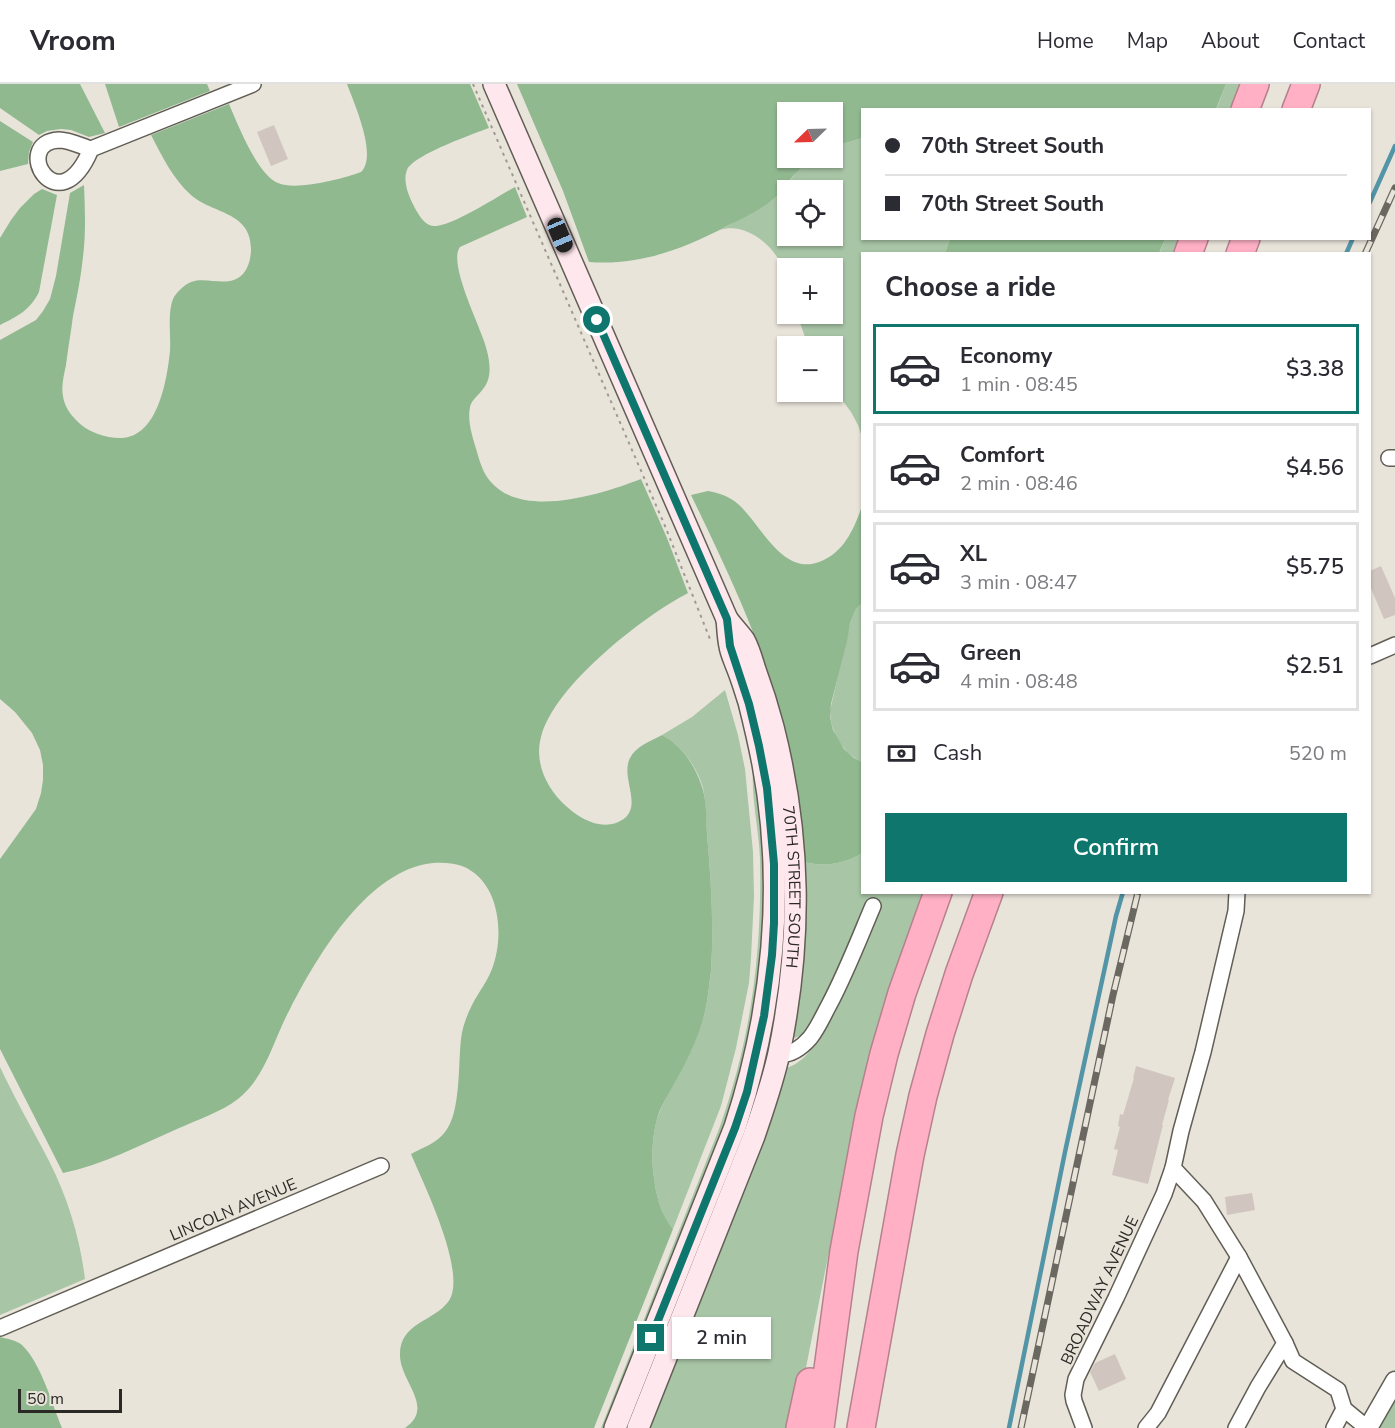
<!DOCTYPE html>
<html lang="en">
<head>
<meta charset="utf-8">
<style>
	body { margin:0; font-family:"Nunito Sans",sans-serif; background:#f2f2f3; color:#2b2b33; height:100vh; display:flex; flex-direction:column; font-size:22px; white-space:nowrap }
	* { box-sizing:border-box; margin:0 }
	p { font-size:20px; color:#7c7c81 }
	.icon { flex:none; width:33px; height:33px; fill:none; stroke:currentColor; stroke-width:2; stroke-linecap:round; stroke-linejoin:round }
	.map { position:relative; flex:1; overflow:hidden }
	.side { position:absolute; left:861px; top:168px; width:510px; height:642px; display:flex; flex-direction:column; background:#fff; border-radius:0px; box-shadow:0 2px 4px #0004 }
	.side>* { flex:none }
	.hud { position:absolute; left:861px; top:24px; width:510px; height:132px; border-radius:0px; box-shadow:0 2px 4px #0004; display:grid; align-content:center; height:132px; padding:0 24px; background:#fff }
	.needle { width:39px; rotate:247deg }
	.tools { position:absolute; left:777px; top:18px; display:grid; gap:12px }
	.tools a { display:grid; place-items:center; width:66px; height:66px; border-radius:0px; background:#fff; box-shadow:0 2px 4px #0004; font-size:30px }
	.scale { position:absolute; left:18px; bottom:15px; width:104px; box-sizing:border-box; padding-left:6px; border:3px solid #2b2925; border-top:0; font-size:16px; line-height:21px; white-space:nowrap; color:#2b2925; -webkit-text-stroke:4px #e9e4da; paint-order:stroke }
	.end { position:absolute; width:27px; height:27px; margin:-14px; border:8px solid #0f766e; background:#fff; box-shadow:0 0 0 3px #fff }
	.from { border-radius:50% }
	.bubble { position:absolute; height:42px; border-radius:0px; background:#fff; box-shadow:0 2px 4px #0004; font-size:20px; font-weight:600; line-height:42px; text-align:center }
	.car { position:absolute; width:18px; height:36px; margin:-18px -9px; border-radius:8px; box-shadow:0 0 4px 2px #0007; background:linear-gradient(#222 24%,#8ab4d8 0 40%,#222 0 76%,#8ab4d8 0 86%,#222 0) }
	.hud b { display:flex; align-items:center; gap:21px; height:57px; font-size:22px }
	.hud b+b { border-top:2px solid #e1e1e2 }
	.hud i { width:15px; height:15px; background:#2b2b33 }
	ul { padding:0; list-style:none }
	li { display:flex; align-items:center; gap:18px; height:90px; margin:0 12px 9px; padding:0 12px; border:3px solid #e1e1e2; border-radius:0px }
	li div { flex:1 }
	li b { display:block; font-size:22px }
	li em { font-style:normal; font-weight:600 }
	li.active { border-color:#0f766e }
	li>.icon { width:54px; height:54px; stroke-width:1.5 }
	h2 { padding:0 24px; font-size:27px; line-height:72px }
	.pay { display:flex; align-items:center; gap:15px; height:66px; padding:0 24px; font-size:22px }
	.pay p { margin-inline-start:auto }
	.primary-button { display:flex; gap:12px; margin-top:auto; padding:12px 24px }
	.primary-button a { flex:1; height:69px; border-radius:0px; background:#0f766e; color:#fff; font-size:24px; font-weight:600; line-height:69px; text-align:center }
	header { display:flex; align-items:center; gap:36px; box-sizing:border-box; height:84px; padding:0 30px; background:#fff; border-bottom:2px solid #e1e1e2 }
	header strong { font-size:28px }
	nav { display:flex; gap:33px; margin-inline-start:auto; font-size:21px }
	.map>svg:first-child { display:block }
	.green { fill:#a8c5a6; fill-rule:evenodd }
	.forest { fill:#91b990 }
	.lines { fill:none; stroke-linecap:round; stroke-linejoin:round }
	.stream { stroke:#5395a7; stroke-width:4.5 }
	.building { fill:#d0c6bf }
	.minor-casing { stroke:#615e55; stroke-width:18 }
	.tertiary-casing { stroke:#615e55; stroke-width:21 }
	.secondary-casing { stroke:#615e55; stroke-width:24 }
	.motorway-casing { stroke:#b5818d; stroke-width:30 }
	.path { stroke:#9e9a92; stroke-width:2; stroke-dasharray:3 4.5; stroke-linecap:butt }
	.minor { stroke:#fff; stroke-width:15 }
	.tertiary { stroke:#fff; stroke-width:18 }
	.secondary { stroke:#ffe7ee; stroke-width:21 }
	.motorway { stroke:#ffb0c5; stroke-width:27 }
	.rail-casing { stroke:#6b6862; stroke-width:7 }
	.rail { stroke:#e9e4da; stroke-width:4.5; stroke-dasharray:14; stroke-linecap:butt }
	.route { stroke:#0f766e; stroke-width:8 }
	.labels { text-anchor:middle; stroke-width:4.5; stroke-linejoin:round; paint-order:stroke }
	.street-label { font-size:16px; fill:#2b2925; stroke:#e9e4da }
</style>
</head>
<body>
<header>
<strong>Vroom</strong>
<nav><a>Home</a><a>Map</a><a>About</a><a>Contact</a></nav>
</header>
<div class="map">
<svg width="1395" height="1344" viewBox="0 0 1395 1344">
	<rect width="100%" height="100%" fill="#e9e4da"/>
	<!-- green -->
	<g class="green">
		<path d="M 1226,0 L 1240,0 L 1230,25 L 1216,26 Z"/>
		<path d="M 862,54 L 862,154 L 950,155 L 945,169 L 862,170 L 862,353 L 858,341 L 851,328 L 833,304 L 832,262 L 808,262 L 797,230 L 832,230 L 832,184 L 788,184 L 787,199 C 784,190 782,180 777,173 C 765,155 742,139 720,146 L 748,131 L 772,116 L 780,110 L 797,87 L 813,74 L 832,74 L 833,63 ZM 788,106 L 832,106 L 832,152 L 788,152 Z"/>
		<path d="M 1165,155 L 1179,155 L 1173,169 L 1159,170 Z"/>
		<path d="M 862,519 L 862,678 C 843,670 830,647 830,627 L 850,539 L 856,525 Z"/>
		<path d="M 725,606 L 738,651 L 745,685 L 753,768 L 754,812 L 751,874 L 749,899 L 736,964 L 721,1022 L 673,1145 C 661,1130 656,1112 654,1094 C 651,1075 652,1054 657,1035 C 661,1022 668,1010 675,998 C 686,977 698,955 704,932 C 708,917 709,902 711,887 C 714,841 711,795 707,750 C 706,735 706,718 703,704 C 697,683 682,662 662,651 L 692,633 Z"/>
		<path d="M 753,684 L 759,718 L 763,756 L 765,828 L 758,909 L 734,1018 L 606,1344 L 601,1344 L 719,1045 C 751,955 762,870 760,775 C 759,745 751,715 753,684 Z"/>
		<path d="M 862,769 L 862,808 L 922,809 L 884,923 L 864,995 L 848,1072 L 794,1344 L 647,1344 L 783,985 C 820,976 826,929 835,897 L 807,947 L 801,951 L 795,954 L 792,952 L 805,809 L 804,778 C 824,783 845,780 862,769 Z"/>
		<path d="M 0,983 C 15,1015 33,1046 49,1077 C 68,1114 80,1154 85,1195 L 0,1231 Z"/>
		<path d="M 1395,1313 L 1395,1344 L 1374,1344 Z"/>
	</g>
	<!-- forest -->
	<g class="forest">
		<path d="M 0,0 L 80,0 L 105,49 L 89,53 L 71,46 L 61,45 L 47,47 L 39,51 L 0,24 Z"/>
		<path d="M 105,0 L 207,0 L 210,7 L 119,43 Z"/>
		<path d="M 347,0 L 470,0 L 489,44 C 473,50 413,71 407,86 C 402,98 410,115 416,126 C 420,133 426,143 436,142 C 454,141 497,113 515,103 L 527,133 L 460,163 C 448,178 478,238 484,257 C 489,272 494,292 483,305 C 478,312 472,315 470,323 C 467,338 473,354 477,368 C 480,378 483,389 490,397 C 522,436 602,410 641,395 L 667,454 L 688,509 C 642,533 554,602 541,653 C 534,679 547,705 566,722 C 579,734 598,745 616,739 C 648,727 619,695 630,674 C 636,662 651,657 662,651 C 681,661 694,680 701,700 C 707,715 706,734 707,750 C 711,795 714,841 711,887 C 709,901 708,917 704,932 C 698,956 685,980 673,1002 C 667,1013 660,1023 657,1035 C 652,1054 651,1075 654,1094 C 656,1112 661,1130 673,1145 L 594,1344 L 405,1344 C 436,1323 399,1297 400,1270 C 400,1239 434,1237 448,1218 C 469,1191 423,1099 411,1070 C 422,1064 437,1059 445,1048 C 461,1029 458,980 461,955 C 462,944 467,931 472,921 C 478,909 487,898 492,885 C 505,851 500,797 462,782 C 450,778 437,778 426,780 C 364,792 317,873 290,925 C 274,954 266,993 238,1015 C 221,1028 197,1036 177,1045 C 140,1061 103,1081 63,1089 L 0,965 L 0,775 L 36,725 L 41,709 L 43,696 L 43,681 L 40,666 L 32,649 L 15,628 L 0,615 L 0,256 L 36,236 L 43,227 L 50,215 L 56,192 L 70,109 L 84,101 C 85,125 86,149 83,173 C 81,193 77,212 73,232 C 71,248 68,264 66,281 C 64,291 61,302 63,312 C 64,321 70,330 76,336 C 87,348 105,354 121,354 C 158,353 167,296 170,267 C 171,251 167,226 174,213 C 178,207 184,201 191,198 C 208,192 229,205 243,190 C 249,183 251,173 251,165 C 251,127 212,130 191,111 C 173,95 162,72 151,51 L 229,20 C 238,41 257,90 278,99 C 296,107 342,95 361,88 C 378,72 354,19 347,0 Z"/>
		<path d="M 517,0 L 1226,0 L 1216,25 L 862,26 L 862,54 L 833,63 L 832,28 L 788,28 L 788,74 L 813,74 C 806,79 799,85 793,92 C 786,101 781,110 771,117 C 758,127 742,135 727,142 C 684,165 639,182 589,178 L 563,107 Z"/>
		<path d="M 0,37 L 33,58 L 29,68 L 28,80 L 0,87 Z"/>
		<path d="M 42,105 L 57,111 L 39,208 C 30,226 18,232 0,241 L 0,154 L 11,136 L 20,124 L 34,110 Z"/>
		<path d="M 950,155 L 950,154 L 1165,155 L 1159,169 L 945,169 Z"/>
		<path d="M 708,407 C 719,409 729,412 738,420 C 760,439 782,492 819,478 C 844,469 854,445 862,422 L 862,519 L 856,525 L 850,539 L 847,557 L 831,620 L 830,633 L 833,646 L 844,665 L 854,674 L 862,678 L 862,769 C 845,780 824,783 804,778 C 800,716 789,655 770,595 C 749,531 720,471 691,411 Z"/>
		<path d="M 0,1253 C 8,1255 16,1256 22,1261 C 41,1279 52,1320 62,1344 L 0,1344 Z"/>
	</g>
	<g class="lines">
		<!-- stream -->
		<g class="stream">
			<path d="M 1370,118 L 1395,62"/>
			<path d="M 1346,170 L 1353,154"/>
			<path d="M 1009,1344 L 1065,1068 L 1116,832 L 1123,808"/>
		</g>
	</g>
	<!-- building -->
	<g class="building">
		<path d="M 274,41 L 288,75 L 271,82 L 257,48 Z"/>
		<path d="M 1381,482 L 1395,514 L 1395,531 L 1384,535 L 1370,502 L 1370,487 Z"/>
		<path d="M 1136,982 L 1175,994 L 1168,1016 L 1169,1016 L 1162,1041 L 1163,1041 L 1148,1100 L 1112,1091 L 1118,1066 L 1114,1065 L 1120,1043 L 1118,1042 L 1120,1030 L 1123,1031 L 1134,994 L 1133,994 Z"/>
		<path d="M 1252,1109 L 1255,1126 L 1227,1131 L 1225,1113 Z"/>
		<path d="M 1115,1270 L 1126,1295 L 1099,1307 L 1090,1288 L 1095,1279 Z"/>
	</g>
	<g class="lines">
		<!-- minor casing -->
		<g class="minor-casing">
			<g id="minor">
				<path d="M 91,65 C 58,144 10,58 59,56 C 69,56 81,62 91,65 L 253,0"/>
				<path d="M 1389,374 L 1395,374"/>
				<path d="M 1370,572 L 1395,561"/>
				<path d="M 778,970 C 791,972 802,963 810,954 C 818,944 823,932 829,921 C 846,889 859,855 873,822"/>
				<path d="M 0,1244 L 381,1082"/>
				<path d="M 1285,1259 L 1293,1277 L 1338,1306 L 1344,1325 L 1367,1344"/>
				<path d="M 1084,1344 L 1074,1317 L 1073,1311 L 1076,1295 L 1116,1214 L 1164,1110 L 1173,1084"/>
				<path d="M 1146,1344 L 1158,1329 L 1239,1173"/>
				<path d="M 1236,1344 L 1258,1303 L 1285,1259 L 1239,1173 L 1204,1117 L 1173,1084 L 1181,1047 L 1203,968 L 1236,827 L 1237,808"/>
				<path d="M 1334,1344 L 1344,1325"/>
			</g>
		</g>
		<!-- tertiary casing -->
		<g class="tertiary-casing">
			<path id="tertiary" d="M 1368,1344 L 1395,1297"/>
		</g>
		<!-- secondary casing -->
		<g class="secondary-casing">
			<g id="secondary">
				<path id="s1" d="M 494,0 L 727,535 C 732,542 739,549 744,556 C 749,565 752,576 755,586 C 762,605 768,624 773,643 C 801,753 802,858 779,969 C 773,997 763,1025 754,1052 L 638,1344"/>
				<path d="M 615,1344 L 735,1043 C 773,927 786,802 763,680 C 759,659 754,638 749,618 C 745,606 742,595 737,583 C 735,577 731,569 730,562 C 728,553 728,544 727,535"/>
			</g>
		</g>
		<!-- motorway casing -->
		<g class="motorway-casing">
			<g id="motorway">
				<path d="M 1245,26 L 1255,0"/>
				<path d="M 1296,26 L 1306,0"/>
				<path d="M 1188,170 L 1194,154"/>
				<path d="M 1240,170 L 1246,154"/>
				<path d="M 800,1344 L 810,1298"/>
				<path d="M 820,1344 L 844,1167 L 869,1032 L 884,970 L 902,909 L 938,808"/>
				<path d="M 861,1344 L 910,1071 L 923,1012 L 940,950 L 959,890 L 989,808"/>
			</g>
		</g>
		<!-- path -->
		<path class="path" d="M 473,0 L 665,442 L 710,555"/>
		<!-- minor -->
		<use href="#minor" class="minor"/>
		<!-- tertiary -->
		<use href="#tertiary" class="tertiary"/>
		<!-- secondary -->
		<use href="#secondary" class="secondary"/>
		<!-- motorway -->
		<use href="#motorway" class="motorway"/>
		<!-- rail casing -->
		<g class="rail-casing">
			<g id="rail">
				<path d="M 1365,170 L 1395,104"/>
				<path d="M 1021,1344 L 1113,911 L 1138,808"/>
			</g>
		</g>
		<!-- rail -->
		<use href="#rail" class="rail"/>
	</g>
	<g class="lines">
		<!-- route -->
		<path class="route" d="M 597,236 L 727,535 L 730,562 L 749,620 L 759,662 L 767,704 L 774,780 L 774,839 L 772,871 L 764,932 L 747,1008 L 735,1044 L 651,1254"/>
	</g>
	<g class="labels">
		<!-- street labels -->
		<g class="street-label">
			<text dy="6" stroke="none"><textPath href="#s1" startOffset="864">70TH STREET SOUTH</textPath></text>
			<text transform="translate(233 1125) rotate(-23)" y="6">LINCOLN AVENUE</text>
			<text transform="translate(1099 1206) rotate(-65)" y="6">BROADWAY AVENUE</text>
		</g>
	</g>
</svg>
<div class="tools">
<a><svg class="needle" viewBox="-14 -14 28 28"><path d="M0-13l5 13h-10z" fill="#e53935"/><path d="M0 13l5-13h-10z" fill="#7c7c81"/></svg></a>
<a><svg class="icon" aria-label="locate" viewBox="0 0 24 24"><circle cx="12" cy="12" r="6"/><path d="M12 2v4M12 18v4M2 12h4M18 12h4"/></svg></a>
<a>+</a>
<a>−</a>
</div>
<div class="scale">50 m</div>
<i class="end from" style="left:597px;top:236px"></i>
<i class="end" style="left:651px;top:1254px"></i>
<div class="bubble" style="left:672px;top:1233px;width:99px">2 min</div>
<i class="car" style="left:560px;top:151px;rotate:157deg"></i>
<div class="hud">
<b><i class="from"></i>70th Street South</b>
<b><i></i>70th Street South</b>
</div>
<section class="side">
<h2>Choose a ride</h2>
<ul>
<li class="active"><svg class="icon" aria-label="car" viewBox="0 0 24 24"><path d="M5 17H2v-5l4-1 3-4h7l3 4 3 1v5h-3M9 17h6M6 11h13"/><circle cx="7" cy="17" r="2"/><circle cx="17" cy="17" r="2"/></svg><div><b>Economy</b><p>1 min · 08:45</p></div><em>$3.38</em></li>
<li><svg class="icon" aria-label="car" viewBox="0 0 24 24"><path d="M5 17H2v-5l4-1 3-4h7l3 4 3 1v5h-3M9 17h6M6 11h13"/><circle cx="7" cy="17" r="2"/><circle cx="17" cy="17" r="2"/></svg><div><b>Comfort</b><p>2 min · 08:46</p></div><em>$4.56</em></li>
<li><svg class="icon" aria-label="car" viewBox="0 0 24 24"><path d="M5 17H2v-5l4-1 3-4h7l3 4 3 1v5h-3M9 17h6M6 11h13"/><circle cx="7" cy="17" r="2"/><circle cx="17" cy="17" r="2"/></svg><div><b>XL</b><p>3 min · 08:47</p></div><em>$5.75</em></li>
<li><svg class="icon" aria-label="car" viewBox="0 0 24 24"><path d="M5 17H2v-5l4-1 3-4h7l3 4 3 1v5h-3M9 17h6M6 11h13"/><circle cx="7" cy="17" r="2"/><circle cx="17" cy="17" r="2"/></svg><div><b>Green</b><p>4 min · 08:48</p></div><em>$2.51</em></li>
</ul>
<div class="pay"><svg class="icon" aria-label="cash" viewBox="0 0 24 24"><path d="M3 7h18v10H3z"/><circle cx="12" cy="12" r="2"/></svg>Cash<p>520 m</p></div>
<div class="primary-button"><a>Confirm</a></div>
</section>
</div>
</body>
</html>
